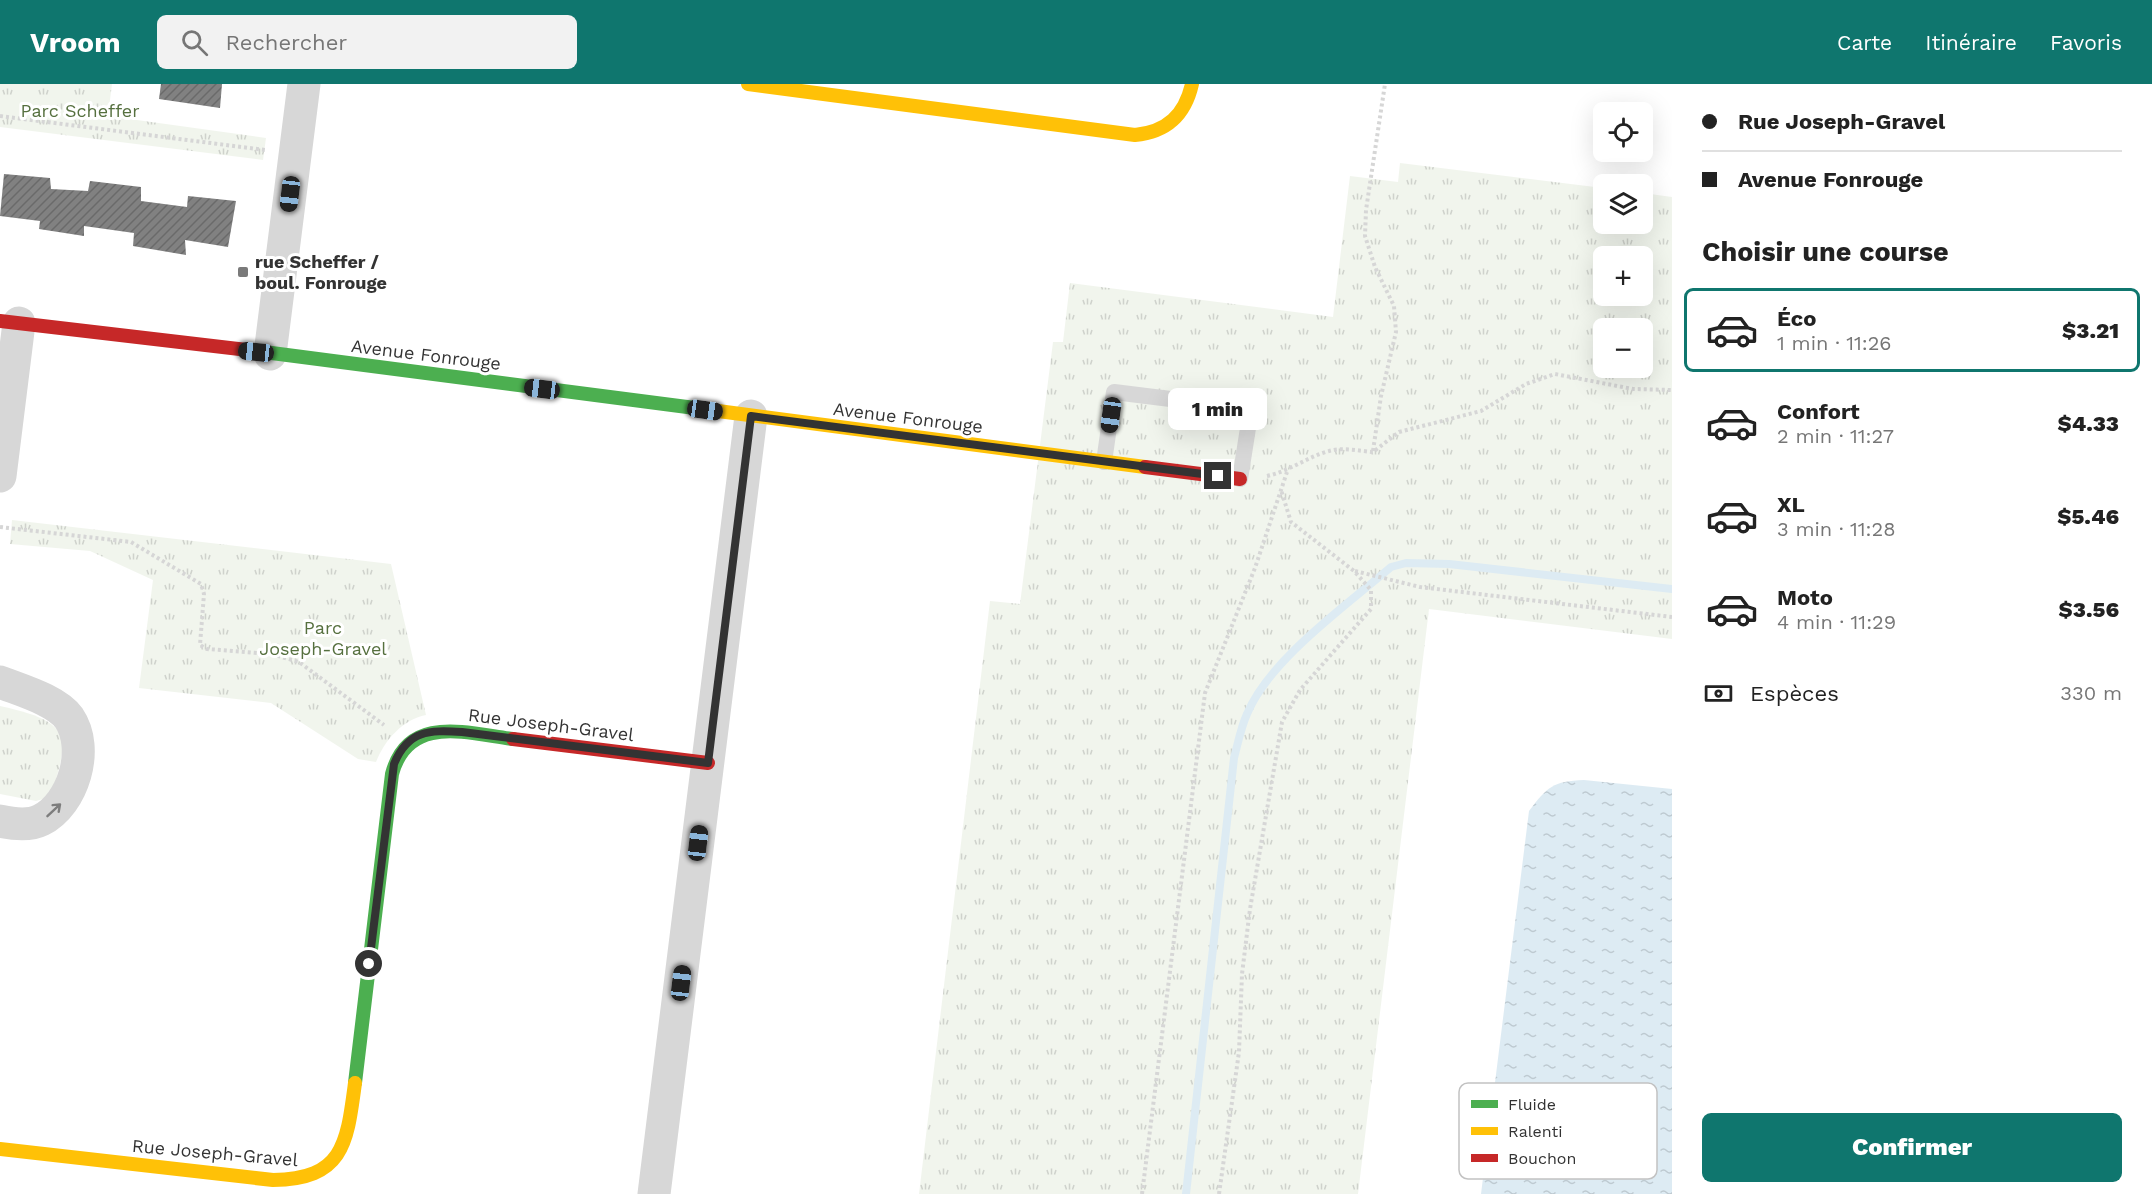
<!DOCTYPE html>
<html lang="fr">
<head>
<meta charset="utf-8">
<style>
	body { margin:0; font-family:"Work Sans",sans-serif; background:#f2f2f2; color:#222; height:100vh; display:flex; flex-direction:column; font-size:22px; white-space:nowrap }
	* { box-sizing:border-box; margin:0 }
	p { font-size:20px; color:#767676 }
	.icon { flex:none; width:33px; height:33px; fill:none; stroke:currentColor; stroke-width:2; stroke-linecap:round; stroke-linejoin:round }
	.map { position:relative; flex:1; overflow:hidden }
	.details { display:flex; flex-direction:column; background:#fff; width:480px }
	.details>* { flex:none }
	.guide { display:grid; align-content:center; height:132px; padding:0 30px; background:#fff }
	.controls { position:absolute; left:1593px; top:18px; display:grid; gap:12px }
	.controls a { display:grid; place-items:center; width:60px; height:60px; border-radius:9px; background:#fff; box-shadow:0 6px 24px #0002; font-size:30px }
	.end { position:absolute; width:27px; height:27px; margin:-14px; border:8px solid #333; background:#fff; box-shadow:0 0 0 3px #fff }
	.from { border-radius:50% }
	.bubble { position:absolute; height:42px; border-radius:9px; background:#fff; box-shadow:0 6px 24px #0002; font-size:20px; font-weight:800; line-height:42px; text-align:center }
	.car { position:absolute; width:18px; height:36px; margin:-18px -9px; border-radius:8px; box-shadow:0 0 4px 2px #0007; background:linear-gradient(#222 24%,#8ab4d8 0 40%,#222 0 76%,#8ab4d8 0 86%,#222 0) }
	.guide b { display:flex; align-items:center; gap:21px; height:57px; font-size:22px }
	.guide b+b { border-top:2px solid #e0e0e0 }
	.guide i { width:15px; height:15px; background:#222 }
	ul { padding:0; list-style:none }
	li { display:flex; align-items:center; gap:18px; height:84px; margin:0 12px 9px; padding:0 18px; border:3px solid transparent; border-radius:9px }
	li div { flex:1 }
	li b { display:block; font-size:22px }
	li em { font-style:normal; font-weight:800 }
	li.on { border-color:#0f766e }
	li>.icon { width:54px; height:54px; stroke-width:1.5 }
	h2 { padding:0 30px; font-size:27px; line-height:72px }
	.pay { display:flex; align-items:center; gap:15px; height:66px; padding:0 30px; font-size:22px }
	.pay p { margin-inline-start:auto }
	.action { display:flex; gap:12px; margin-top:auto; padding:12px 30px }
	.action a { flex:1; height:69px; border-radius:9px; background:#0f766e; color:#fff; font-size:24px; font-weight:800; line-height:69px; text-align:center }
	header { display:flex; align-items:center; gap:36px; box-sizing:border-box; height:84px; padding:0 30px; background:#0f766e; color:#fff }
	header strong { font-size:28px }
	nav { display:flex; gap:33px; margin-inline-start:auto; font-size:21px }
	.search { width:420px; height:54px; background:#f2f2f2; display:flex; align-items:center; gap:15px; box-sizing:border-box; padding:0 21px; border-radius:9px; color:#767676; font-size:22px }
	main { display:flex; flex:1; min-height:0 }
	.map>svg:first-child { display:block }
	.park { fill:url(#park-tufts); fill-rule:evenodd }
	.water { fill:url(#water-ripples) }
	.lines { fill:none; stroke-linecap:round; stroke-linejoin:round }
	.stream { stroke:#ddebf3; stroke-width:8 }
	.building { fill:url(#building-hatch) }
	.path { stroke:#d6d6d6; stroke-width:4; stroke-dasharray:3 3; stroke-linecap:butt }
	.lane { stroke:#d7d7d7; stroke-width:16 }
	.street { stroke:#d7d7d7; stroke-width:33 }
	.fast { stroke:#4caf50; stroke-width:14 }
	.slow { stroke:#ffc107; stroke-width:14 }
	.jam { stroke:#c62828; stroke-width:14 }
	.oneway { stroke:#7d7d7d }
	.route { stroke:#333; stroke-width:8 }
	.poi-dot { fill:#7a7a7a; stroke:#fff; stroke-width:2 }
	.labels { text-anchor:middle; stroke-width:6; stroke-linejoin:round; paint-order:stroke }
	.park-label { font-size:18px; fill:#56703f; stroke:#fff }
	.poi-label { font-size:18px; font-weight:bold; fill:#333; stroke:#fff; text-anchor:start }
	.street-label { font-size:18px; fill:#333; stroke:#fff }
	.key { fill:#fff; stroke:#c2c2c2; stroke-width:1.5 }
	.key-label { font-size:16px; fill:#333 }
</style>
</head>
<body>
<header>
<strong>Vroom</strong>
<div class="search"><svg class="icon" aria-label="search" viewBox="0 0 24 24"><circle cx="10" cy="10" r="6"/><path d="M15 15l6 6"/></svg>Rechercher</div>
<nav><a>Carte</a><a>Itinéraire</a><a>Favoris</a></nav>
</header>
<main>
<div class="map">
<svg width="1672" height="1110" viewBox="0 0 1672 1110">
	<defs>
		<pattern id="park-tufts" width="24" height="20" patternUnits="userSpaceOnUse" patternTransform="scale(1.5)"><rect width="24" height="20" fill="#f1f5ed"/><path d="M3 7l-1-3M5 7V3M7 7l1-3M15 17l-1-3M17 17v-4M19 17l1-3" fill="none" stroke="#cfd2cc"/></pattern>
		<pattern id="water-ripples" width="26" height="14" patternUnits="userSpaceOnUse" patternTransform="scale(1.5)"><rect width="26" height="14" fill="#ddebf3"/><path d="M2 4q2-2 4 0t4 0M15 11q2-2 4 0t4 0" fill="none" stroke="#becad1"/></pattern>
		<pattern id="building-hatch" width="6" height="6" patternUnits="userSpaceOnUse" patternTransform="scale(1.5)"><rect width="6" height="6" fill="#818181"/><path d="M-1 1l2-2M0 6l6-6M5 7l2-2" fill="none" stroke="#6a6a6a"/></pattern>
	</defs>
	<rect width="100%" height="100%" fill="#fff"/>
	<!-- park -->
	<g class="park">
		<path d="M 0,0 L 112,0 L 108,32 L 266,54 L 263,76 L 0,43 Z"/>
		<path d="M 1400,79 L 1603,104 L 1604,140 L 1642,140 L 1643,109 L 1672,113 L 1672,555 L 1429,525 L 1358,1110 L 919,1110 L 990,517 L 1020,520 L 1053,258 L 1063,258 L 1070,199 L 1333,233 L 1350,92 L 1398,98 ZM 1604,172 L 1642,172 L 1642,212 L 1604,212 ZM 1604,244 L 1642,244 L 1642,284 L 1604,284 Z"/>
		<path d="M 12,436 L 391,480 L 426,631 C 402,636 385,656 376,678 L 358,675 L 271,619 L 139,604 L 153,496 L 90,467 L 10,460 Z"/>
		<path d="M 0,622 C 67,637 73,648 50,713 L 36,717 L 0,710 Z"/>
	</g>
	<!-- water -->
	<path class="water" d="M 1584,696 L 1672,705 L 1672,1110 L 1481,1110 L 1529,727 C 1547,703 1553,697 1584,696 Z"/>
	<g class="lines">
		<!-- stream -->
		<path class="stream" d="M 1186,1110 L 1234,674 C 1238,659 1241,643 1247,630 C 1269,576 1347,521 1391,483 L 1406,479 L 1449,480 L 1672,505"/>
	</g>
	<!-- building -->
	<g class="building">
		<path d="M 161,0 L 222,0 L 220,24 L 159,15 Z"/>
		<path d="M 4,90 L 50,94 L 51,105 L 88,107 L 90,97 L 141,103 L 141,117 L 187,123 L 188,112 L 236,117 L 228,163 L 185,156 L 186,171 L 133,162 L 134,149 L 84,142 L 84,152 L 39,145 L 40,137 L 0,132 Z"/>
	</g>
	<g class="lines">
		<!-- path -->
		<g class="path">
			<path d="M 0,32 L 265,66"/>
			<path d="M 1373,367 L 1381,312 L 1396,248 L 1394,222 L 1375,183 L 1365,152 L 1366,126 L 1385,0"/>
			<path d="M 1267,392 C 1290,387 1307,373 1329,367 C 1342,363 1360,367 1373,368 L 1399,348 L 1481,327 L 1526,300 L 1555,290 L 1633,305 L 1672,306"/>
			<path d="M 0,443 L 131,458 L 201,500 L 204,510 L 200,561 L 207,565 L 271,570 L 299,578 L 384,641"/>
			<path d="M 1355,487 L 1420,503 L 1672,533"/>
			<path d="M 1142,1110 L 1205,609 L 1255,484 L 1287,388"/>
			<path d="M 1219,1110 L 1239,968 L 1242,890 L 1250,825 L 1282,638 L 1300,606 L 1371,525 L 1371,506 L 1354,487 L 1291,438 L 1281,406"/>
		</g>
		<!-- lane -->
		<path class="lane" d="M 1104,378 L 1114,308 L 1251,325 L 1240,395"/>
		<!-- street -->
		<g class="street">
			<path d="M 270,270 L 304,0"/>
			<path d="M 0,392 L 19,239"/>
			<path d="M 0,598 C 20,606 56,616 69,634 C 90,665 73,720 41,736 C 29,742 13,740 0,737"/>
			<path d="M 654,1110 L 751,332"/>
		</g>
		<!-- fast -->
		<g class="fast">
			<path d="M 264,268 L 718,327"/>
			<path d="M 355,999 L 392,690 C 408,630 466,649 513,655"/>
		</g>
		<!-- slow -->
		<g class="slow">
			<path d="M 748,0 L 1135,51 C 1167,48 1185,31 1192,0"/>
			<path d="M 718,327 L 1145,383"/>
			<path d="M 0,1065 L 273,1096 C 344,1095 347,1059 355,999"/>
		</g>
		<!-- jam -->
		<g class="jam">
			<path d="M 0,237 L 264,268"/>
			<path d="M 1145,383 L 1240,395"/>
			<path d="M 513,655 L 708,679"/>
		</g>
	</g>
	<!-- one-way arrows -->
	<defs><path id="oneway-shaft" d="M-6 0H5M1.5-3L5.5 0L1.5 3" fill="none" stroke-width="1.6" stroke-linecap="round" stroke-linejoin="round" transform="scale(1.5)"/></defs>
	<use class="oneway" href="#oneway-shaft" transform="translate(54 726) rotate(-43)"/>
	<g class="lines">
		<!-- route -->
		<path class="route" d="M 369,880 L 394,680 C 408,646 429,646 462,648 L 708,679 L 751,332 L 1218,392"/>
	</g>
	<!-- markers -->
	<rect class="poi-dot" x="237" y="182" width="12" height="12" rx="3"/>
	<g class="labels">
		<!-- park labels -->
		<g class="park-label">
			<text x="80" y="33">Parc Scheffer</text>
			<text x="323" y="550">Parc<tspan x="323" dy="21">Joseph-Gravel</tspan></text>
		</g>
		<!-- poi labels -->
		<g class="poi-label">
			<text x="255" y="184">rue Scheffer /<tspan x="255" dy="21">boul. Fonrouge</tspan></text>
		</g>
		<!-- street labels -->
		<g class="street-label">
			<text transform="translate(426 271) rotate(7)" y="6">Avenue Fonrouge</text>
			<text transform="translate(908 334) rotate(7)" y="6">Avenue Fonrouge</text>
			<text transform="translate(551 641) rotate(7)" y="6">Rue Joseph-Gravel</text>
			<text transform="translate(215 1069) rotate(5)" y="6">Rue Joseph-Gravel</text>
		</g>
	</g>
	<!-- legend -->
	<rect x="1459" y="999" width="198" height="96" rx="9" class="key"/>
	<rect x="1471" y="1016" width="27" height="8" fill="#4caf50"/>
	<rect x="1471" y="1043" width="27" height="8" fill="#ffc107"/>
	<rect x="1471" y="1070" width="27" height="8" fill="#c62828"/>
	<g class="key-label">
		<text x="1508" y="1026">Fluide</text>
		<text x="1508" y="1053">Ralenti</text>
		<text x="1508" y="1080">Bouchon</text>
	</g>
</svg>
<div class="controls">
<a><svg class="icon" aria-label="locate" viewBox="0 0 24 24"><circle cx="12" cy="12" r="6"/><path d="M12 2v4M12 18v4M2 12h4M18 12h4"/></svg></a>
<a><svg class="icon" aria-label="layers" viewBox="0 0 24 24"><path d="M12 4l9 5-9 5-9-5zM3 14l9 5 9-5"/></svg></a>
<a>+</a>
<a>−</a>
</div>
<i class="end from" style="left:369px;top:880px"></i>
<i class="end" style="left:1218px;top:392px"></i>
<div class="bubble" style="left:1168px;top:304px;width:99px">1 min</div>
<i class="car" style="left:290px;top:110px;rotate:187deg"></i>
<i class="car" style="left:256px;top:268px;rotate:276deg"></i>
<i class="car" style="left:542px;top:305px;rotate:277deg"></i>
<i class="car" style="left:705px;top:326px;rotate:98deg"></i>
<i class="car" style="left:1111px;top:331px;rotate:188deg"></i>
<i class="car" style="left:698px;top:759px;rotate:7deg"></i>
<i class="car" style="left:681px;top:899px;rotate:7deg"></i>
</div>
<section class="details">
<div class="guide">
<b><i class="from"></i>Rue Joseph-Gravel</b>
<b><i></i>Avenue Fonrouge</b>
</div>
<h2>Choisir une course</h2>
<ul>
<li class="on"><svg class="icon" aria-label="car" viewBox="0 0 24 24"><path d="M5 17H2v-5l4-1 3-4h7l3 4 3 1v5h-3M9 17h6M6 11h13"/><circle cx="7" cy="17" r="2"/><circle cx="17" cy="17" r="2"/></svg><div><b>Éco</b><p>1 min · 11:26</p></div><em>$3.21</em></li>
<li><svg class="icon" aria-label="car" viewBox="0 0 24 24"><path d="M5 17H2v-5l4-1 3-4h7l3 4 3 1v5h-3M9 17h6M6 11h13"/><circle cx="7" cy="17" r="2"/><circle cx="17" cy="17" r="2"/></svg><div><b>Confort</b><p>2 min · 11:27</p></div><em>$4.33</em></li>
<li><svg class="icon" aria-label="car" viewBox="0 0 24 24"><path d="M5 17H2v-5l4-1 3-4h7l3 4 3 1v5h-3M9 17h6M6 11h13"/><circle cx="7" cy="17" r="2"/><circle cx="17" cy="17" r="2"/></svg><div><b>XL</b><p>3 min · 11:28</p></div><em>$5.46</em></li>
<li><svg class="icon" aria-label="car" viewBox="0 0 24 24"><path d="M5 17H2v-5l4-1 3-4h7l3 4 3 1v5h-3M9 17h6M6 11h13"/><circle cx="7" cy="17" r="2"/><circle cx="17" cy="17" r="2"/></svg><div><b>Moto</b><p>4 min · 11:29</p></div><em>$3.56</em></li>
</ul>
<div class="pay"><svg class="icon" aria-label="cash" viewBox="0 0 24 24"><path d="M3 7h18v10H3z"/><circle cx="12" cy="12" r="2"/></svg>Espèces<p>330 m</p></div>
<div class="action"><a>Confirmer</a></div>
</section>
</main>
</body>
</html>
